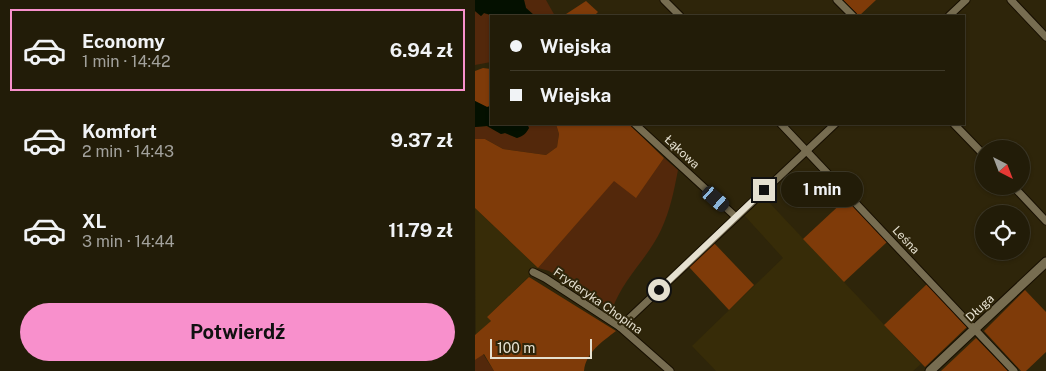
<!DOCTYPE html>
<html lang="pl">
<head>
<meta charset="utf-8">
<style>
	body { margin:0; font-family:"Public Sans",sans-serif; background:#2a2512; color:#f1f3f6; height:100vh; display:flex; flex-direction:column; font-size:19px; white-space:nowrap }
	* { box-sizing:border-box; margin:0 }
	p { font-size:16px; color:#a2a19c }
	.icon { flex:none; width:28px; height:28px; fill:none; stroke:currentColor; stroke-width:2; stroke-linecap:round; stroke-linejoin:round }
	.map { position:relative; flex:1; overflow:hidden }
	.details { display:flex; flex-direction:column; background:#221c08; width:475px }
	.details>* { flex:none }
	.guide { position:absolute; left:15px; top:15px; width:475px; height:110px; border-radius:0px; box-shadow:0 1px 4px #0004,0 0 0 1px #3f3a29; display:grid; align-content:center; height:110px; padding:0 20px; background:#221c08 }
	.needle { width:32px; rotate:138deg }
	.tools { position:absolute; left:500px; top:140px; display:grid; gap:10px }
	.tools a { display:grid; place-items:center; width:55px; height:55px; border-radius:50%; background:#221c08; box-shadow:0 1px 4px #0004,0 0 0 1px #3f3a29; font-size:25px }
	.scale { position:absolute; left:15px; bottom:12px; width:102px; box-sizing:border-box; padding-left:5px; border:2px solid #e5e0d0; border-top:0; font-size:14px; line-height:18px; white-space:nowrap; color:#e5e0d0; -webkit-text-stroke:4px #2e250a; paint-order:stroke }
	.end { position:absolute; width:22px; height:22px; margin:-11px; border:6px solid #e5e0d0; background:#111; box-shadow:0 0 0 2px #111 }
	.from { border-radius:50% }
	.bubble { position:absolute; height:35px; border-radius:18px; background:#221c08; box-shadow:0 1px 4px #0004,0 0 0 1px #3f3a29; font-size:16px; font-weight:700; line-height:35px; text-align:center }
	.car { position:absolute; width:15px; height:30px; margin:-15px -8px; border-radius:6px; box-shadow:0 0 4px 1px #0007; background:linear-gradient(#222 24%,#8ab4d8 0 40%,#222 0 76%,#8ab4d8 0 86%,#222 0) }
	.guide b { display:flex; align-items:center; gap:18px; height:48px; font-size:19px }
	.guide b+b { border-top:1px solid #3f3a29 }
	.guide i { width:12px; height:12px; background:#f1f3f6 }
	ul { padding:9px 0 0; list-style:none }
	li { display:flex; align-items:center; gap:15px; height:82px; margin:0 10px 8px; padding:0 10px; border:2px solid transparent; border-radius:0px }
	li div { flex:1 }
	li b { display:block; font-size:19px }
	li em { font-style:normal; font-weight:700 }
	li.active { border-color:#f890cc }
	li>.icon { width:45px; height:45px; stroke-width:1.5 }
	.primary-button { display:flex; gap:10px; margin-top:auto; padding:10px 20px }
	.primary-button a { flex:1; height:58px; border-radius:30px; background:#f890cc; color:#111; font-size:20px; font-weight:700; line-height:58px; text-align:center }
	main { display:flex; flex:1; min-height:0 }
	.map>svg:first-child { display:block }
	.built { fill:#372c08 }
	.green { fill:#53280b }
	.forest { fill:#7f3b09 }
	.water { fill:#041000 }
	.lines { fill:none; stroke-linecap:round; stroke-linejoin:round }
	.minor-casing { stroke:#160e00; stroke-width:9 }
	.tertiary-casing { stroke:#160e00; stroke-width:11 }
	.minor { stroke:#776d51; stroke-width:7 }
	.tertiary { stroke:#776d51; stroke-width:9 }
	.route { stroke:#e5e0d0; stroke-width:6 }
	.labels { text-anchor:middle; stroke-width:4; stroke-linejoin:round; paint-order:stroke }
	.street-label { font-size:12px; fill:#e5e0d0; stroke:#2e250a }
</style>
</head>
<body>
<main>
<section class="details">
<ul>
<li class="active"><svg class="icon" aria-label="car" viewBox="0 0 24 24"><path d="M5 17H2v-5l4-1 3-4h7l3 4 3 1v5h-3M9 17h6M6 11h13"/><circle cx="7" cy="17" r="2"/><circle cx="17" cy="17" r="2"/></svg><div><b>Economy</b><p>1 min · 14:42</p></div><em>6.94 zł</em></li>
<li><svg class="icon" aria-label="car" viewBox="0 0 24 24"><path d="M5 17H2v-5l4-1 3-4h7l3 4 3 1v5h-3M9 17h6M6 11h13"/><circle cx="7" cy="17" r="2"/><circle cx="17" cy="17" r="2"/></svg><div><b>Komfort</b><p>2 min · 14:43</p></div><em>9.37 zł</em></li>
<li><svg class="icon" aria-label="car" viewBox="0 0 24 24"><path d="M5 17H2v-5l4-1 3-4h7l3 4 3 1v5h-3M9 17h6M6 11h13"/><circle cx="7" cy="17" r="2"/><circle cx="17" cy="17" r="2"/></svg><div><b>XL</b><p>3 min · 14:44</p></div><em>11.79 zł</em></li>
</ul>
<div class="primary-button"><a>Potwierdź</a></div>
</section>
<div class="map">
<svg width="571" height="371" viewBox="0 0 571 371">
	<rect width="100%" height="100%" fill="#2e250a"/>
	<!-- built -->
	<g class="built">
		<path d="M 289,197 L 446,364 L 438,371 L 241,371 L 217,346 L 308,258 L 269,215 Z"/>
		<path d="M 0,208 L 63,268 L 12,317 L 16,321 L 1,336 Z"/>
	</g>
	<!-- green -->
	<g class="green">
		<path d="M 49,0 L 71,0 L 80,16 L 60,16 L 51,8 Z"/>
		<path d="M 0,11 L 6,16 L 9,13 L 19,16 L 16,16 L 16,62 L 0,65 Z"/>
		<path d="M 52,124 L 81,124 L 84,134 L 82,147 L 71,155 L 28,149 L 10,139 L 0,139 L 0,127 L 12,126 L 26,134 L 30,133 L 42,138 L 54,128 Z"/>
		<path d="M 189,158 L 203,170 C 199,191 195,211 186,230 C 173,258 147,280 137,310 L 74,271 L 63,268 L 139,180 L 161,197 Z"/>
		<path d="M 8,354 L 19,371 L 0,371 L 0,360 Z"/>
	</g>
	<!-- forest -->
	<g class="forest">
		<path d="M 368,0 L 401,0 L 384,16 Z"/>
		<path d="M 111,1 L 123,12 L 119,16 L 88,16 Z"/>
		<path d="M 8,68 L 16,69 L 16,106 L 12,107 L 0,101 L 0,71 Z"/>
		<path d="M 81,124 L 154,124 L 189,158 L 161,198 L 139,181 L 63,268 L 0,208 L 0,139 L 10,139 L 28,149 L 71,155 L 82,147 L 84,134 Z"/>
		<path d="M 371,199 L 412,242 L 369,282 L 328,239 Z"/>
		<path d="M 239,243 L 279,285 L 254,310 L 214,267 Z"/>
		<path d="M 54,277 L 141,331 C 127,342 111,352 109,371 L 19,371 L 9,354 L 0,360 L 0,335 L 16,321 L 12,317 Z"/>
		<path d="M 452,284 L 492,327 L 450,367 L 409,325 Z"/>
		<path d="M 550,290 L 571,312 L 571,352 L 551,371 L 546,371 L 509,331 Z"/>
		<path d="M 501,338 L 533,371 L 466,371 Z"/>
	</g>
	<!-- water -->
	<g class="water">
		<path d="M 0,0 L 49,0 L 51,8 L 60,16 L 19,16 L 9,13 L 6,16 L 0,11 Z"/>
		<path d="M 0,101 L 12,107 L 16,106 L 16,124 L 52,124 L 54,128 C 51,134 48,136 42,138 L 30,133 L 26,134 L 12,126 L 0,127 Z"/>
	</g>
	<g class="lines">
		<!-- minor casing -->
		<g class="minor-casing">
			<g id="minor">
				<path d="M 189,0 L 205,16"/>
				<path d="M 362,0 L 378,16"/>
				<path d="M 536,0 L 571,37"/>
				<path d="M 474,16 L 491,0"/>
				<path d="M 160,124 L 261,217"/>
				<path d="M 306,124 L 539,371"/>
				<path d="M 479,124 L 509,155"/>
				<path d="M 538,186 L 571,221"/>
				<path d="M 58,272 L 70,278 L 145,327 L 195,371"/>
				<path d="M 145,327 L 360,124"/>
			</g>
		</g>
		<!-- tertiary casing -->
		<g class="tertiary-casing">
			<path id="tertiary" d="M 455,371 L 571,262"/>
		</g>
		<!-- minor -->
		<use href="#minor" class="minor"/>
		<!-- tertiary -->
		<use href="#tertiary" class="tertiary"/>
	</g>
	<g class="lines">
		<!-- route -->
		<path class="route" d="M 184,290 L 289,190"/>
	</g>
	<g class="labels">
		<!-- street labels -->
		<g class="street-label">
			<text transform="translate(207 152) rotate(43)" y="4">Łąkowa</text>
			<text transform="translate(431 240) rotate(47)" y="4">Leśna</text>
			<text transform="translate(123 301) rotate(35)" y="4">Fryderyka Chopina</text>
			<text transform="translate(505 308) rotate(-43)" y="4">Długa</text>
		</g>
	</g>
</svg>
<div class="tools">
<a><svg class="needle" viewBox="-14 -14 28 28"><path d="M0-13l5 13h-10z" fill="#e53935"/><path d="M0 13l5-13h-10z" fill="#a2a19c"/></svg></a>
<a><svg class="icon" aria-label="locate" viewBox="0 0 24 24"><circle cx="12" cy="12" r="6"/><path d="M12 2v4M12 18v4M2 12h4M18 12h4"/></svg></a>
</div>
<div class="scale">100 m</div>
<i class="end from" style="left:184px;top:290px"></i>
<i class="end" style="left:289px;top:190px"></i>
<div class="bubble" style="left:306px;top:172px;width:82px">1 min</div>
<i class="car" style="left:241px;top:199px;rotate:131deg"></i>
<div class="guide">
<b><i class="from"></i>Wiejska</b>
<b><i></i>Wiejska</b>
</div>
</div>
</main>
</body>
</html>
